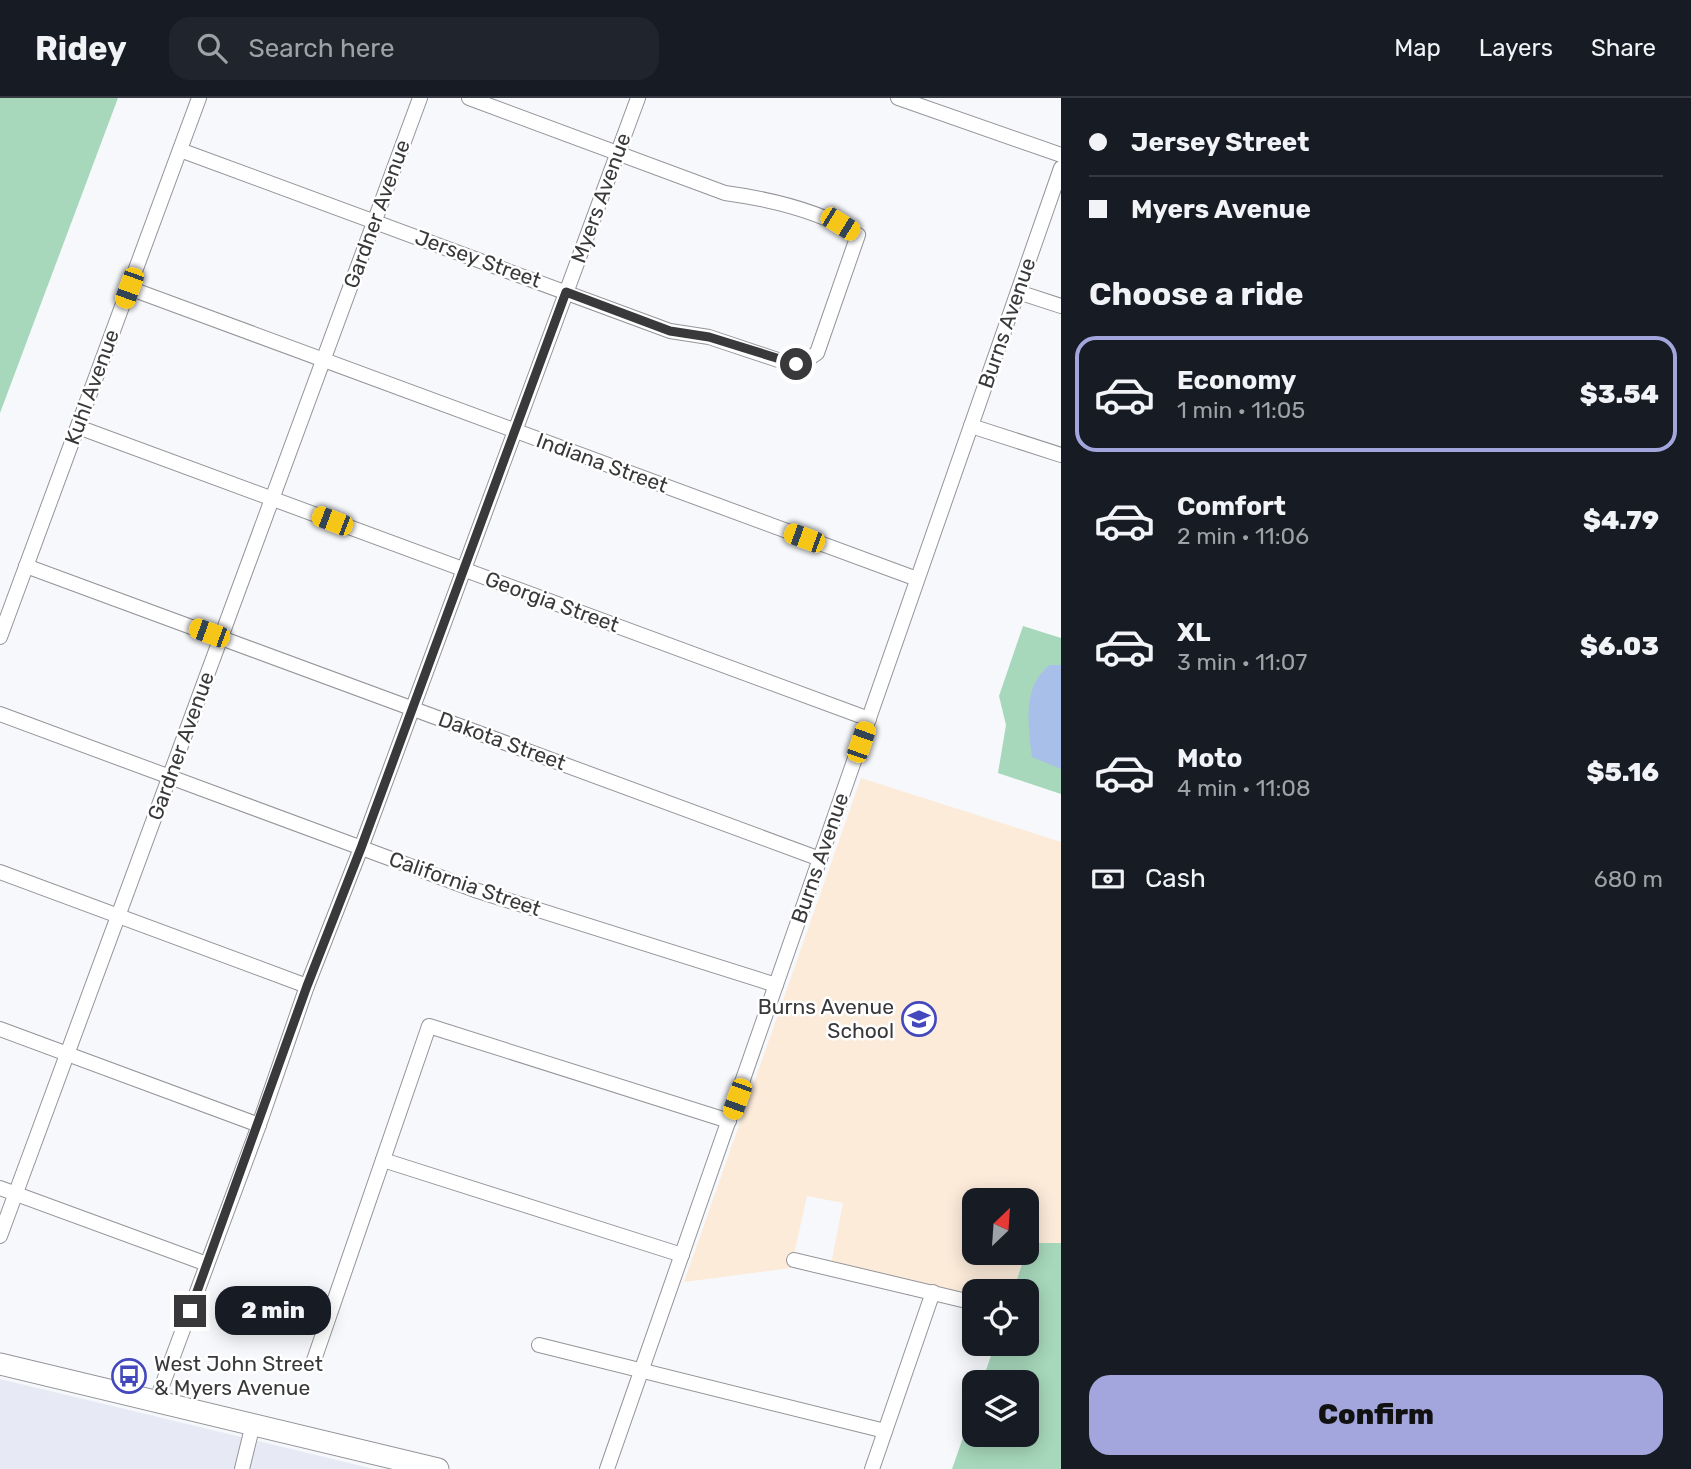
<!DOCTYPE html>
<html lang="en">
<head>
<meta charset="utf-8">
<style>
	body { margin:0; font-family:Rubik,sans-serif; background:#20242c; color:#f1f3f6; height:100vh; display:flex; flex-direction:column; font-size:26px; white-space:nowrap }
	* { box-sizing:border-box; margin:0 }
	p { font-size:23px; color:#9ea1a6 }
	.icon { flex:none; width:38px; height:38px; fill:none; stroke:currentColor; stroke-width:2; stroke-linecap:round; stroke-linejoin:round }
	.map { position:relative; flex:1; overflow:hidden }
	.drawer { display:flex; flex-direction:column; background:#171b24; width:630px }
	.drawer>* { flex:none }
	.guide { display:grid; align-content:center; height:154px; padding:0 28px; background:#171b24 }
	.needle { width:46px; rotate:25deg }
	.fabs { position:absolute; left:962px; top:1090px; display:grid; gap:14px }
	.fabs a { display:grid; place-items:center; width:77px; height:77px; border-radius:14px; background:#171b24; box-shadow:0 4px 18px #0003; font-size:35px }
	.end { position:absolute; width:32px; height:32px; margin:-16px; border:9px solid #39393b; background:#fff; box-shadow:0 0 0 4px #fff }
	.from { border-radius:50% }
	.bubble { position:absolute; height:49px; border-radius:21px; background:#171b24; box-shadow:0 4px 18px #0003; font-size:23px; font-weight:800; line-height:49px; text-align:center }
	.car { position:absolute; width:21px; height:42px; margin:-21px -10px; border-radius:9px; box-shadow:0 0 5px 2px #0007; background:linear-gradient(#f5c518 24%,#345 0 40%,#f5c518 0 76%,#345 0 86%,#f5c518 0) }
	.guide b { display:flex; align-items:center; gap:24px; height:66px; font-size:26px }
	.guide b+b { border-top:2px solid #363941 }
	.guide i { width:18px; height:18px; background:#f1f3f6 }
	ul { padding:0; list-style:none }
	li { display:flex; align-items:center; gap:21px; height:116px; margin:0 14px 10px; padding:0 14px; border:4px solid transparent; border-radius:21px }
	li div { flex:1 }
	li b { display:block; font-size:26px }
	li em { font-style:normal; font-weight:800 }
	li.on { border-color:#a3a6dc }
	li>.icon { width:63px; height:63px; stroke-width:1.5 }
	h2 { padding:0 28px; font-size:32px; line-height:84px }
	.pay { display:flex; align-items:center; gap:18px; height:77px; padding:0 28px; font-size:26px }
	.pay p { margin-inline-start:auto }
	.primary-button { display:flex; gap:14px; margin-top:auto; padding:14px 28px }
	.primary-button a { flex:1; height:80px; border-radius:21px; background:#a3a6dc; color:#111; font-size:28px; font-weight:800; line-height:80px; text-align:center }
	header { display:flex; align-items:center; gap:42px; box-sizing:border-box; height:98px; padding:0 35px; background:#171b24; border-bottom:2px solid #363941 }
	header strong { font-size:33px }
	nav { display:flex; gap:38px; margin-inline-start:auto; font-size:24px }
	.search { width:490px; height:63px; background:#20242c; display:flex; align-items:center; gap:18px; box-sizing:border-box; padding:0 24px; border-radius:21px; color:#9ea1a6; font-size:26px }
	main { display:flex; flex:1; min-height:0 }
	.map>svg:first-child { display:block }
	.built { fill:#e7eaf5 }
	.education { fill:#fcebd9 }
	.green { fill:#a7d8bb }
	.water { fill:#a8bfea }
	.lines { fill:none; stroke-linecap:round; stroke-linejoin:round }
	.minor-casing { stroke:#949599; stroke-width:16 }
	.secondary-casing { stroke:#949599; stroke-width:23 }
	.minor { stroke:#fff; stroke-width:14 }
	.secondary { stroke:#fff; stroke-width:21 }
	.route { stroke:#39393b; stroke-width:9 }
	.labels { text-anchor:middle; stroke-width:5; stroke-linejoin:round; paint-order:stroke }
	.street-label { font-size:21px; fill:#39393b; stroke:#fff }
	.poi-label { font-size:21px; fill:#39393b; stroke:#fff; text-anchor:end }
</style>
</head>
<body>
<header>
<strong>Ridey</strong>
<div class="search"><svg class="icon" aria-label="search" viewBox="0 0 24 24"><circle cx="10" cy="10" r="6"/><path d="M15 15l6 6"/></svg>Search here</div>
<nav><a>Map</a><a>Layers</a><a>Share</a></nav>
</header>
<main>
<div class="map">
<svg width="1061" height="1371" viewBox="0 0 1061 1371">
	<rect width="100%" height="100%" fill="#f7f8fb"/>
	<!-- built -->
	<path class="built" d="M 0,1281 L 374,1371 L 0,1371 Z"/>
	<!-- education -->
	<path class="education" d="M 861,680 L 1061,744 L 1061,1145 L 1029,1145 L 1027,1150 L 1027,1102 L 975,1102 L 975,1155 L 1025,1155 L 1013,1193 L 975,1194 L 975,1198 L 831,1166 L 843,1105 L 807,1098 L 791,1170 L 684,1184 Z"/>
	<!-- green -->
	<g class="green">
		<path d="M 0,0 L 118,0 L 0,315 Z"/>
		<path d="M 1023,528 L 1061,540 L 1061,696 L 998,675 L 1006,627 L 999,598 Z"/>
		<path d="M 1029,1145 L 1061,1145 L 1061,1371 L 952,1371 L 975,1305 L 975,1337 L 1027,1337 L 1027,1284 L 982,1284 L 995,1246 L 1027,1246 L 1027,1194 L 1013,1193 Z"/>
	</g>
	<!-- water -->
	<path class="water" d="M 1050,567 L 1061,567 L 1061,671 L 1032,659 C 1028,629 1022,587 1050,567 Z"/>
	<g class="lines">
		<!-- minor casing -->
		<g class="minor-casing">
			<g id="minor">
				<path d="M 898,0 L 1061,57"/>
				<path d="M 180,52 L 670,233 L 709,239 L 784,264 L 804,264 L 817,255 L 858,137 C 819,112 769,101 725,95 L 469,0"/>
				<path d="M 129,190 L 917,481"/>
				<path d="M 1018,194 L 1061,208"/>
				<path d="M 971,328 L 1061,357"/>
				<path d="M 78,329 L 869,621"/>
				<path d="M 26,468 L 820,761"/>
				<path d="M 0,539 L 199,0"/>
				<path d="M 0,616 L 475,792 L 776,887"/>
				<path d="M 0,774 L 307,888"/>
				<path d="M 0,931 L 259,1027"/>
				<path d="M 383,1062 L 682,1157"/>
				<path d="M 0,1090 L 207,1166"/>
				<path d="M 0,1138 L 420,0"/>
				<path d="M 794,1162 L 975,1205"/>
				<path d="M 539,1247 L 885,1333"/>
				<path d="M 313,1265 L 429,928 L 729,1023"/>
				<path d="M 156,1304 L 259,1027 L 307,888 L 361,750 L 638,0"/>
				<path d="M 242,1371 L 253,1326"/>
				<path d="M 607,1371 L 1061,70"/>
				<path d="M 872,1371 L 933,1194"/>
			</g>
		</g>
		<!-- secondary casing -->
		<g class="secondary-casing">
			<path id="secondary" d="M 0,1266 L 438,1371"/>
		</g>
		<!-- minor -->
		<use href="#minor" class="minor"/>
		<!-- secondary -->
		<use href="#secondary" class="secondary"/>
	</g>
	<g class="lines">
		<!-- route -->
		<path class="route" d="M 190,1213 L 307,888 L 361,750 L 566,194 L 670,233 L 709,239 L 796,266"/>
	</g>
	<!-- icons -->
	<defs>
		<g id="school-ring" transform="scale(1.75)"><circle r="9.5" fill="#fff" stroke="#4348bd" stroke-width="1.5"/><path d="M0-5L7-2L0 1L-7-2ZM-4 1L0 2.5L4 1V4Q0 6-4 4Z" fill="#4348bd"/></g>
		<g id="bus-ring" transform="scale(1.75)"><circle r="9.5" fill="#fff" stroke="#4348bd" stroke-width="1.5"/><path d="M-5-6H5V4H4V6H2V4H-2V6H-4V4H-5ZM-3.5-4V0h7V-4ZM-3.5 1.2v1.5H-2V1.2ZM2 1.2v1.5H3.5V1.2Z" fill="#4348bd"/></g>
	</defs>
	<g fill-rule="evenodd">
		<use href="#school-ring" x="919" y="921"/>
		<use href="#bus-ring" x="129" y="1278"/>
	</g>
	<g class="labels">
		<!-- street labels -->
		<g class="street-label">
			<text transform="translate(601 100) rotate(-70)" y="7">Myers Avenue</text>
			<text transform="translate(377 116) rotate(-70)" y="7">Gardner Avenue</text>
			<text transform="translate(478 161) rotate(20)" y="7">Jersey Street</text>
			<text transform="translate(1007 225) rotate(-71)" y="7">Burns Avenue</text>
			<text transform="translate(92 289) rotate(-70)" y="7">Kuhl Avenue</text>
			<text transform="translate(602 365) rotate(20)" y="7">Indiana Street</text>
			<text transform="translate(552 504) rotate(20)" y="7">Georgia Street</text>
			<text transform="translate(502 643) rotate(20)" y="7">Dakota Street</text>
			<text transform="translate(181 648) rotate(-70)" y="7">Gardner Avenue</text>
			<text transform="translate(820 760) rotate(-71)" y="7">Burns Avenue</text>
			<text transform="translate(465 786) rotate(19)" y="7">California Street</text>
		</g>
		<!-- poi labels -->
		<g class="poi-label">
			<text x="894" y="916">Burns Avenue<tspan x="894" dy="24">School</tspan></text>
			<text x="154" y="1273" text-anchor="start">West John Street<tspan x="154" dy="24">&amp; Myers Avenue</tspan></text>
		</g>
	</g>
</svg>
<div class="fabs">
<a><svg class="needle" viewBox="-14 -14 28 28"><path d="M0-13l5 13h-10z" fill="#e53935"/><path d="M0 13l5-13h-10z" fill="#9ea1a6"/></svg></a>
<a><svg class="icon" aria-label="locate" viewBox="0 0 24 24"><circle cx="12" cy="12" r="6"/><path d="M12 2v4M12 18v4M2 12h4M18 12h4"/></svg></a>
<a><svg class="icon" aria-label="layers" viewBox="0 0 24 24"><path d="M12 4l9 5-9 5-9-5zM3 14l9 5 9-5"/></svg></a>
</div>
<i class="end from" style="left:796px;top:266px"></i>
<i class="end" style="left:190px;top:1213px"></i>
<div class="bubble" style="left:215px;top:1188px;width:116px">2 min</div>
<i class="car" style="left:840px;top:126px;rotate:122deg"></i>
<i class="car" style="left:129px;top:190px;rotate:200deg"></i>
<i class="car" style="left:332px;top:423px;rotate:291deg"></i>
<i class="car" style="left:804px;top:440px;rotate:290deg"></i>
<i class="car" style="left:209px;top:535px;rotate:290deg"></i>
<i class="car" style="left:861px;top:644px;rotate:19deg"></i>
<i class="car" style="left:737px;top:1001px;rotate:200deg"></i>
</div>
<section class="drawer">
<div class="guide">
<b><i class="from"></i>Jersey Street</b>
<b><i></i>Myers Avenue</b>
</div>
<h2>Choose a ride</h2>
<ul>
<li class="on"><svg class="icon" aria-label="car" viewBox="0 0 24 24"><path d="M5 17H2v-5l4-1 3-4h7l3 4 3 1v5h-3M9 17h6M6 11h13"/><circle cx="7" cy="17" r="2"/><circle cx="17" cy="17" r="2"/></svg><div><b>Economy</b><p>1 min · 11:05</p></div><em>$3.54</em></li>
<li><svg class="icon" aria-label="car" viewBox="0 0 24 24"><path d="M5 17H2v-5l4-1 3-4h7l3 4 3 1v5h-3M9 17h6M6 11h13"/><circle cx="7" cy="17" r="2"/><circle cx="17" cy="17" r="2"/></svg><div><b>Comfort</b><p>2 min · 11:06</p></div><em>$4.79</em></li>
<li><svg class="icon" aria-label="car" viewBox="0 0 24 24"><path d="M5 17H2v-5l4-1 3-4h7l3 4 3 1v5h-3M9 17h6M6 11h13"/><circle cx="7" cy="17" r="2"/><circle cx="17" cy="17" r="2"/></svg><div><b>XL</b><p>3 min · 11:07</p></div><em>$6.03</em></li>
<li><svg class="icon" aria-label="car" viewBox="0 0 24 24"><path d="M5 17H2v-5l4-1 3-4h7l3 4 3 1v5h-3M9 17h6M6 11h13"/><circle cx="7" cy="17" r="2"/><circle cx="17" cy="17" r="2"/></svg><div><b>Moto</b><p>4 min · 11:08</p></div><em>$5.16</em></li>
</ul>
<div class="pay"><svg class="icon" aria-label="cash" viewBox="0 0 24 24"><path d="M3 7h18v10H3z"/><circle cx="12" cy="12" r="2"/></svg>Cash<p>680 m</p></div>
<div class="primary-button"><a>Confirm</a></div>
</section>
</main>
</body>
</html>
